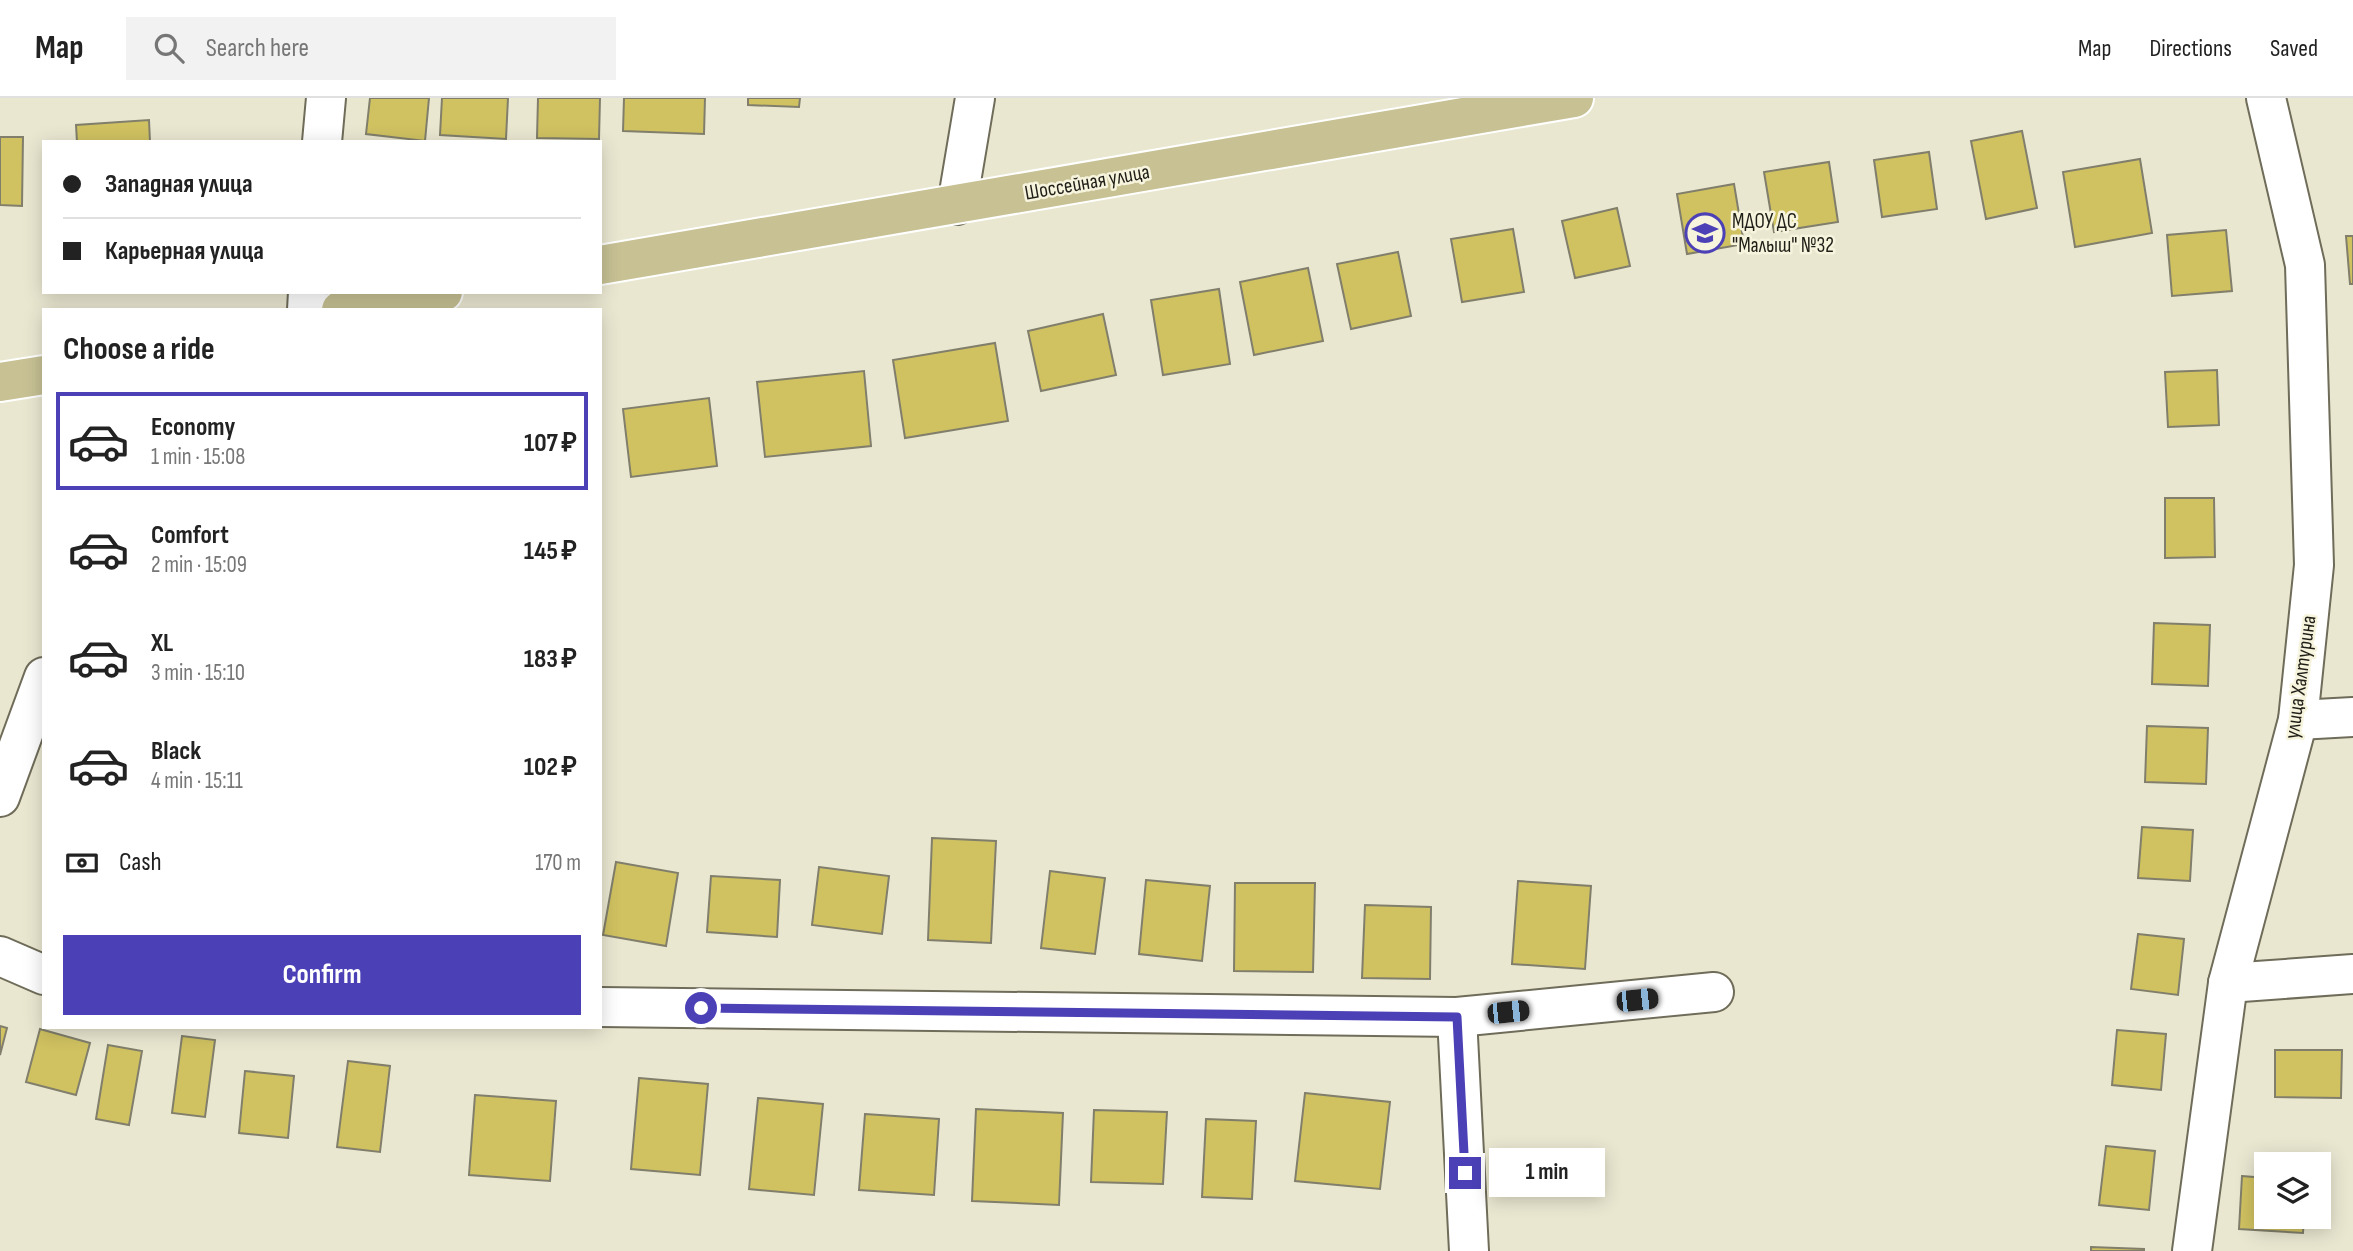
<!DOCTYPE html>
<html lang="en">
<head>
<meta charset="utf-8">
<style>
	body { margin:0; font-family:"Sofia Sans Condensed",sans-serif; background:#f2f2f2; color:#222; height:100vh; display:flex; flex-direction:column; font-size:26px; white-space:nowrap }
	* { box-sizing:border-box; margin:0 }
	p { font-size:23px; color:#767676 }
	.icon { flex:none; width:38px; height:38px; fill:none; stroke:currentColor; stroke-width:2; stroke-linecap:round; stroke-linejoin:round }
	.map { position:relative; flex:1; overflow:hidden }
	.sheet { position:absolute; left:42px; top:210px; width:560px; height:721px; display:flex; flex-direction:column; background:#fff; border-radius:0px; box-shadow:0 4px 18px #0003 }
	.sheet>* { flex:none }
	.top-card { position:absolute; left:42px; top:42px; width:560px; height:154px; border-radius:0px; box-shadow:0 4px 18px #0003; display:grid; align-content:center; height:154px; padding:0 21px; background:#fff }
	.controls { position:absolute; left:2254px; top:1054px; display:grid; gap:14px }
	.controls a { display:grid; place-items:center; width:77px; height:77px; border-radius:0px; background:#fff; box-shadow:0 4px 18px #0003; font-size:35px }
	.end { position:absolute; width:32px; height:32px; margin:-16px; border:9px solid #4b40b6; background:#fff; box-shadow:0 0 0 4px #fff }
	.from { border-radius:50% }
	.bubble { position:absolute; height:49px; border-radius:0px; background:#fff; box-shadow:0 4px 18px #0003; font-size:23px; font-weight:700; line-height:49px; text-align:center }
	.car { position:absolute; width:21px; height:42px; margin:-21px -10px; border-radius:9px; box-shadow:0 0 5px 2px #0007; background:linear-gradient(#222 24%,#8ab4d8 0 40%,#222 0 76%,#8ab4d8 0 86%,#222 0) }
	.top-card b { display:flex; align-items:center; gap:24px; height:66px; font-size:26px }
	.top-card b+b { border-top:2px solid #e0e0e0 }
	.top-card i { width:18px; height:18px; background:#222 }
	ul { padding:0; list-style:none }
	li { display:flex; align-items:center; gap:21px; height:98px; margin:0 14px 10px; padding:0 7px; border:4px solid transparent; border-radius:0px }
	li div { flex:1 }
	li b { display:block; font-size:26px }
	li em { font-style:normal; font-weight:700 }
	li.on { border-color:#4b40b6 }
	li>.icon { width:63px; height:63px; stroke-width:1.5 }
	h2 { padding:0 21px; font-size:32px; line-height:84px }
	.pay { display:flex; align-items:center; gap:18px; height:77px; padding:0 21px; font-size:26px }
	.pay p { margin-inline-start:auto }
	.button { display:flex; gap:14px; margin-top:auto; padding:14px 21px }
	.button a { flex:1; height:80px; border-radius:0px; background:#4b40b6; color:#fff; font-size:28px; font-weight:700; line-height:80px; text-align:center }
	header { display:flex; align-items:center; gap:42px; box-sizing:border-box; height:98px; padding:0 35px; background:#fff; border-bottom:2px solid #e0e0e0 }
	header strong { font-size:33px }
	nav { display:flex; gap:38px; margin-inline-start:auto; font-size:24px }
	.search { width:490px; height:63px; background:#f2f2f2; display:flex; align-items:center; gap:18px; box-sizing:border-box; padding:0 24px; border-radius:0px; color:#767676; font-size:26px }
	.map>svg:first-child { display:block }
	.building { fill:#d0c261; stroke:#817f6b; stroke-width:2 }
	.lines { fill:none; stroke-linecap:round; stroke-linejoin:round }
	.minor-casing { stroke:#6f6c59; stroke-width:42 }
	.major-casing { stroke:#fff; stroke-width:42 }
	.minor { stroke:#fff; stroke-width:38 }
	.major { stroke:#c7c194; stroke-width:38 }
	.route { stroke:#4b40b6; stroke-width:9 }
	.labels { text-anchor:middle; stroke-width:5; stroke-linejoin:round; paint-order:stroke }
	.street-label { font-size:21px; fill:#201f17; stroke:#f7f4de }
	.poi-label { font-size:21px; fill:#201f17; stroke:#f7f4de; text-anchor:start }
</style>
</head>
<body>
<header>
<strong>Map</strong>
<div class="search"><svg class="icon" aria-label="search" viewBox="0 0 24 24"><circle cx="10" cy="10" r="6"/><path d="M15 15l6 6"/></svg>Search here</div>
<nav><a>Map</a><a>Directions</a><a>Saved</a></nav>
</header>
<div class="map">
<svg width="2353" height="1153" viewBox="0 0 2353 1153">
	<rect width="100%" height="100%" fill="#eae7d1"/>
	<!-- building -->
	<g class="building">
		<path d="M 370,0 L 429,0 L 425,43 L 366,36 Z"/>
		<path d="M 442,0 L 508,0 L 506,41 L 440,37 Z"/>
		<path d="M 538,0 L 600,0 L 599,41 L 537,40 Z"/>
		<path d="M 624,0 L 705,0 L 704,36 L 623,33 Z"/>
		<path d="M 748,0 L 800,0 L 799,9 L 748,7 Z"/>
		<path d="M 149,22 L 150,44 L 77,44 L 76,27 Z"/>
		<path d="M 2022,33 L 2037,110 L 1986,121 L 1971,43 Z"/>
		<path d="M 0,39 L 23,39 L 22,108 L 0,107 Z"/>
		<path d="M 1929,54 L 1937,111 L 1882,119 L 1874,62 Z"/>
		<path d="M 2140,61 L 2152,135 L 2075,149 L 2063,74 Z"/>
		<path d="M 1829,64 L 1838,124 L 1774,134 L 1764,74 Z"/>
		<path d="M 1734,86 L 1744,146 L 1687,156 L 1677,96 Z"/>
		<path d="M 1617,110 L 1630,168 L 1575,180 L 1562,123 Z"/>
		<path d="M 1513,131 L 1524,194 L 1462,204 L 1451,141 Z"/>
		<path d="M 2226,132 L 2232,193 L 2172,198 L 2167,137 Z"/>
		<path d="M 2346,138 L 2353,138 L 2353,186 L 2350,186 Z"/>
		<path d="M 1398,154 L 1411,218 L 1351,231 L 1337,166 Z"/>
		<path d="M 1308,170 L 1323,243 L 1254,257 L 1240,184 Z"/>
		<path d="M 1219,191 L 1230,266 L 1163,277 L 1151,202 Z"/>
		<path d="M 1103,216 L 1116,277 L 1041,293 L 1028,233 Z"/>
		<path d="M 995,245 L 1008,323 L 905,340 L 893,262 Z"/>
		<path d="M 2217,272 L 2219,327 L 2168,329 L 2165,274 Z"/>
		<path d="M 864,273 L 871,348 L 765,359 L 757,284 Z"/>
		<path d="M 709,300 L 717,368 L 631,379 L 623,311 Z"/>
		<path d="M 2165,400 L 2214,400 L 2215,459 L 2165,460 Z"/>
		<path d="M 2154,525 L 2210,527 L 2208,588 L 2152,586 Z"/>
		<path d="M 2147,628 L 2208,630 L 2206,686 L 2145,684 Z"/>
		<path d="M 2142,729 L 2193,732 L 2190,783 L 2138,780 Z"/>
		<path d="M 932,740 L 996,743 L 991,845 L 928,842 Z"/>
		<path d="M 616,764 L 678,775 L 666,848 L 603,837 Z"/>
		<path d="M 819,769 L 889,778 L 882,836 L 812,827 Z"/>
		<path d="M 1050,773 L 1105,780 L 1095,856 L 1041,850 Z"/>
		<path d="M 711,778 L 780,782 L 777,839 L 707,834 Z"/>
		<path d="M 1146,782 L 1210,788 L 1202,863 L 1139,856 Z"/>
		<path d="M 1518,783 L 1591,788 L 1585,871 L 1512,866 Z"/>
		<path d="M 1235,785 L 1315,785 L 1313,874 L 1234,873 Z"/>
		<path d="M 1365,807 L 1431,809 L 1430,881 L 1362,880 Z"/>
		<path d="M 2138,836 L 2184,841 L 2178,897 L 2131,891 Z"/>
		<path d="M 0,928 L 7,930 L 0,957 Z"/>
		<path d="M 40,931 L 90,945 L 76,997 L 26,984 Z"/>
		<path d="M 2117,932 L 2166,936 L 2161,992 L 2112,987 Z"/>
		<path d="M 182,938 L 215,942 L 205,1019 L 172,1015 Z"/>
		<path d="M 108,947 L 142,953 L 129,1027 L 96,1021 Z"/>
		<path d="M 2275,952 L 2342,952 L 2341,1000 L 2275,999 Z"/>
		<path d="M 348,963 L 390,968 L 380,1054 L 337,1049 Z"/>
		<path d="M 245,973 L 294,978 L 288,1040 L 239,1035 Z"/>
		<path d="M 639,980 L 708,986 L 700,1077 L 631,1071 Z"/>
		<path d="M 1305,995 L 1390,1004 L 1380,1091 L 1295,1083 Z"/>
		<path d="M 475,997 L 556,1003 L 550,1083 L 469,1077 Z"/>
		<path d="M 758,1000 L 823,1006 L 814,1097 L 749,1091 Z"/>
		<path d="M 976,1011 L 1063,1015 L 1059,1107 L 972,1103 Z"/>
		<path d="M 1094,1012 L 1167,1014 L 1163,1086 L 1091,1084 Z"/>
		<path d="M 865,1016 L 939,1021 L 934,1097 L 859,1092 Z"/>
		<path d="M 1206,1021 L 1256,1023 L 1252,1101 L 1202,1099 Z"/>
		<path d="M 2106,1048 L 2155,1053 L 2149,1112 L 2099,1107 Z"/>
		<path d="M 2242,1078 L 2266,1080 L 2266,1118 L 2304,1118 L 2303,1135 L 2239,1131 Z"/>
		<path d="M 2091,1149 L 2144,1151 L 2144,1153 L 2091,1153 Z"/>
	</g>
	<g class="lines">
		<!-- minor casing -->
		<g class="minor-casing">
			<g id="minor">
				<path d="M 322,44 L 326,0"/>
				<path d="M 957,107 L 975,0"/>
				<path d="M 307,212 L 308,194"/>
				<path d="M 2298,622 L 2353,619"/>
				<path d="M 0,699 L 44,579"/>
				<path d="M 0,858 L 44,877"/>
				<path d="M 2228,885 L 2353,876"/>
				<path d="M 600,909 L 1457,919 L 1714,894"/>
				<path d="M 1457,919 L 1469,1153"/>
				<path d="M 2192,1153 L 2228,885 L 2298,622 L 2314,467 L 2305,167 L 2266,0"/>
			</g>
		</g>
		<!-- major casing -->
		<g class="major-casing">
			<g id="major">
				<path d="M 600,167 L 1574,0"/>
				<path d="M 341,212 L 443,194"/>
				<path d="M 0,284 L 44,277"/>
			</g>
		</g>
		<!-- minor -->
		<use href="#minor" class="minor"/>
		<!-- major -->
		<use href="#major" class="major"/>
	</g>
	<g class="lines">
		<!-- route -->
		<path class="route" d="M 701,910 L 1457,919 L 1465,1075"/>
	</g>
	<!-- icons -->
	<defs>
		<g id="school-ring" transform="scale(2.0125)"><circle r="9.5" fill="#f7f4de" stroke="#4b40b6" stroke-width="1.5"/><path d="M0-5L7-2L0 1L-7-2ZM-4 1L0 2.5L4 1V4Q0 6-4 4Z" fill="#4b40b6"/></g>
	</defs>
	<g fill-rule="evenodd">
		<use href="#school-ring" x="1705" y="135"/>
	</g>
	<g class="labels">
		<!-- street labels -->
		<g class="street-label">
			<text transform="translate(1087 84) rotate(-10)" y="7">Шоссейная улица</text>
			<text transform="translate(2300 579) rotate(-82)" y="7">улица Халтурина</text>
		</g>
		<!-- poi labels -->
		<g class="poi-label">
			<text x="1732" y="130">МДОУ ДС<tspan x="1732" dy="24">"Малыш" №32</tspan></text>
		</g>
	</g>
</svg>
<div class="controls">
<a><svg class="icon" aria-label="layers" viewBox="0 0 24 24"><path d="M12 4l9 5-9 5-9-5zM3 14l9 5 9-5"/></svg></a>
</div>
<i class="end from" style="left:701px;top:910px"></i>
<i class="end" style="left:1465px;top:1075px"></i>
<div class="bubble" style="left:1489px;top:1050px;width:116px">1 min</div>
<i class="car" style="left:1637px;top:902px;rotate:84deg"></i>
<i class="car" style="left:1508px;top:914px;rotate:84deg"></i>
<div class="top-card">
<b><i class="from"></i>Западная улица</b>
<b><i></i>Карьерная улица</b>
</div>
<section class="sheet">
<h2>Choose a ride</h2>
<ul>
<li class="on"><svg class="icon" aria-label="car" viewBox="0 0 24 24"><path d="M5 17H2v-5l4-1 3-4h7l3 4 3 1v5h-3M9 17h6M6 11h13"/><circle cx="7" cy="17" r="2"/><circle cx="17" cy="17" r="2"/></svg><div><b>Economy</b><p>1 min · 15:08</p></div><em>107 ₽</em></li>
<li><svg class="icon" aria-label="car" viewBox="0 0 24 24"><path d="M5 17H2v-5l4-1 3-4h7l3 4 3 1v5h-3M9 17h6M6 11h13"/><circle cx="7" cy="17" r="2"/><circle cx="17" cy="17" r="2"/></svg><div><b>Comfort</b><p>2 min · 15:09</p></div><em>145 ₽</em></li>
<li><svg class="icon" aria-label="car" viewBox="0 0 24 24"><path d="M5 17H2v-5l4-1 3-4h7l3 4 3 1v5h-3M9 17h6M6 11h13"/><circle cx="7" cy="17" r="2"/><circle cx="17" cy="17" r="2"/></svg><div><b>XL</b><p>3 min · 15:10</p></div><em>183 ₽</em></li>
<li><svg class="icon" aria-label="car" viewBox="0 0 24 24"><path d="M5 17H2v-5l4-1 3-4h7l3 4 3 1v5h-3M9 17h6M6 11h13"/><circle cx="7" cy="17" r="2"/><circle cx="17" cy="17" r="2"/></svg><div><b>Black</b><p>4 min · 15:11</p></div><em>102 ₽</em></li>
</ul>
<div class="pay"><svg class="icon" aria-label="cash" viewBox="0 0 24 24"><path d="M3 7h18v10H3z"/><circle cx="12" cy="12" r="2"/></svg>Cash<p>170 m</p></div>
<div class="button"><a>Confirm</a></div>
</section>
</div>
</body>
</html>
